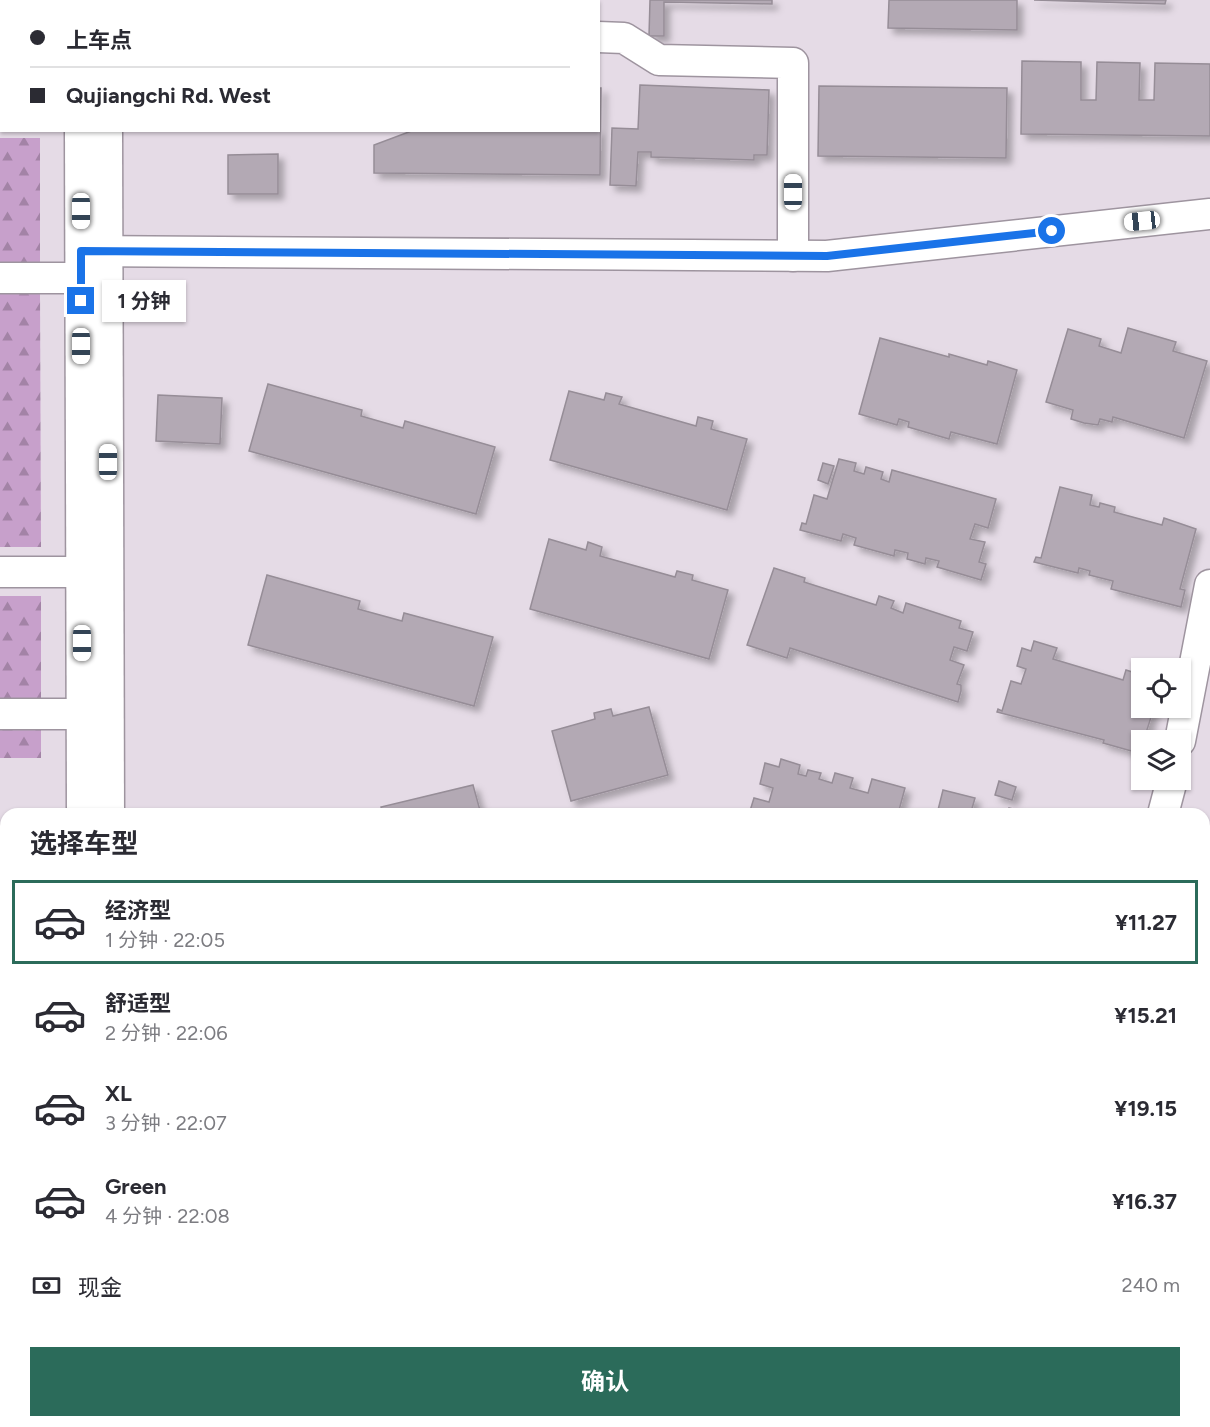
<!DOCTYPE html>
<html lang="zh">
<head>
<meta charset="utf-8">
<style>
	body { margin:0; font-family:Figtree,"Noto Sans SC",sans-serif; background:#f7f7f7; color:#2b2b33; height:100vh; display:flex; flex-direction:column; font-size:22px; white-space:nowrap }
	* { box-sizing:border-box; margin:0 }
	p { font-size:20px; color:#7c7c81 }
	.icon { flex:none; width:33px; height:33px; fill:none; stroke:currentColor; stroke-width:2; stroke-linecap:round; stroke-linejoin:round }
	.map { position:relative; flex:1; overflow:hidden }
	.drawer { position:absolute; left:0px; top:808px; width:1210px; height:620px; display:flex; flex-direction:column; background:#fff; border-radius:18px 18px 0 0; box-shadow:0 2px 4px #0004 }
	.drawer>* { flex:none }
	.guide { position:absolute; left:0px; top:0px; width:600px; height:132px; box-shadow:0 2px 4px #0004; display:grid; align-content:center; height:132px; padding:0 30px; background:#fff }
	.tools { position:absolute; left:1131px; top:658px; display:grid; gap:12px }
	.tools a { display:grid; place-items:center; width:60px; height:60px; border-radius:0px; background:#fff; box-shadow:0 2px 4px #0004; font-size:30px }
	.end { position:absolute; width:27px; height:27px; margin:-14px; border:8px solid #1a73e8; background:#fff; box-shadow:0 0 0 3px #fff }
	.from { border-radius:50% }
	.bubble { position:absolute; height:42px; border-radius:0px; background:#fff; box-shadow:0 2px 4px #0004; font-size:20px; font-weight:700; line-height:42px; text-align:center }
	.car { position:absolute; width:18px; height:36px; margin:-18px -9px; border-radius:8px; box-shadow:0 0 4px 2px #0007; background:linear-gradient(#fff 24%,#345 0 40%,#fff 0 76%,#345 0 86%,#fff 0) }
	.guide b { display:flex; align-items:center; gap:21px; height:57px; font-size:22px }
	.guide b+b { border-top:2px solid #e1e1e2 }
	.guide i { width:15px; height:15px; background:#2b2b33 }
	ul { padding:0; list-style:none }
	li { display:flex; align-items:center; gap:18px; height:84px; margin:0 12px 9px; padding:0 18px; border:3px solid transparent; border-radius:0px }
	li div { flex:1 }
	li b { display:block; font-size:22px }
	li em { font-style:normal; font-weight:700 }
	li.current { border-color:#2b6b5a }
	li>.icon { width:54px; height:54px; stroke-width:1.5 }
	h2 { padding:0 30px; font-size:27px; line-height:72px }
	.pay { display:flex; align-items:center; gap:15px; height:66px; padding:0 30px; font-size:22px }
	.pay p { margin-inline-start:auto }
	.primary-button { display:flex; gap:12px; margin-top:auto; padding:12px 30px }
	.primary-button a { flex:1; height:69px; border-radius:0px; background:#2b6b5a; color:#fff; font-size:24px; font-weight:700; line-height:69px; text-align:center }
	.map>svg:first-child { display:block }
	.forest { fill:url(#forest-firs) }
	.building { fill:#b3a9b4; stroke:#968d97; stroke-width:1.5; filter:url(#shadow) }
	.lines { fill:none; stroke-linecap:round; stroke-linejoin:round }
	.minor-casing { stroke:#9e949f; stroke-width:33 }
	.minor { stroke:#fff; stroke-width:30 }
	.route { stroke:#1a73e8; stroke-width:8 }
</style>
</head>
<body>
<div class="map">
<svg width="1210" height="1427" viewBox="0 0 1210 1427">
	<defs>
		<pattern id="forest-firs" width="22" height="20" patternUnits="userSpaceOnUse" patternTransform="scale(1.5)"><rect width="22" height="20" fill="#c7a0cb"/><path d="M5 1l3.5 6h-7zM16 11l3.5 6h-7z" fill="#a383a6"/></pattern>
		<filter id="shadow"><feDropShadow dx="5.5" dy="5.5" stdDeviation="3" flood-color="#0004"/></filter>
	</defs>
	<rect width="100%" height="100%" fill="#e5dbe6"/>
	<!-- forest -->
	<g class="forest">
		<rect x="0" y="138" width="40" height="131"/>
		<path d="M 0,292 L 40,292 L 41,547 L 0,547 Z"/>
		<rect x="0" y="596" width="41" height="109"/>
		<rect x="0" y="728" width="41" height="30"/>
		<rect x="0" y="861" width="6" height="148"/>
		<rect x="0" y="1114" width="6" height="131"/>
		<path d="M 0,1360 L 6,1360 L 6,1422 L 43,1422 L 43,1427 L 0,1427 Z"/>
	</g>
	<!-- building -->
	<g class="building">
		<path d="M 245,0 L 488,0 L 245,2 Z"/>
		<path d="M 650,0 L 772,0 L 772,4 L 664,2 L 664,36 L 649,36 Z"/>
		<path d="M 889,0 L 1017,0 L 1017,30 L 888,28 Z"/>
		<path d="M 1034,0 L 1166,0 L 1165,4 Z"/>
		<path d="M 1022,61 L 1081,62 L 1081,100 L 1096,100 L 1097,62 L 1140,63 L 1139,100 L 1154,100 L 1155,63 L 1210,64 L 1210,136 L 1021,134 Z"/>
		<path d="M 640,85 L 769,90 L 767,155 L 754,155 L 754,160 L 651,157 L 651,152 L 638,152 L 636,186 L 610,185 L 612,128 L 638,129 Z"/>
		<path d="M 819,86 L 1007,88 L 1006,158 L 818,156 Z"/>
		<path d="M 598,88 L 601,88 L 600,175 L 374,173 L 374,145 L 414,130 L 598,130 Z"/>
		<path d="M 278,154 L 278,194 L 228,194 L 228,155 Z"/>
		<path d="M 1128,328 L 1176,342 L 1173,351 L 1207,361 L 1184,438 L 1113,417 L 1112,422 L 1100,419 L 1098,425 L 1084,423 L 1071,419 L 1073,410 L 1046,402 L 1068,329 L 1101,339 L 1099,346 L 1121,353 Z"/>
		<path d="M 880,338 L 949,357 L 949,354 L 987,365 L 988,361 L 1017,370 L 997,444 L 951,432 L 949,439 L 908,427 L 909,422 L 899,419 L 897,425 L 859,414 Z"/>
		<path d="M 268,384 L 362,410 L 361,416 L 403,428 L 405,421 L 495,447 L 476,514 L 249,451 Z"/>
		<path d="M 569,391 L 604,400 L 606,393 L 622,397 L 619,404 L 696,426 L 698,417 L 713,421 L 711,429 L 747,439 L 727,510 L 550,460 Z"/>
		<path d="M 158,395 L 222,398 L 220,444 L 156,441 Z"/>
		<path d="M 839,459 L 856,463 L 854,471 L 864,474 L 866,467 L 883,472 L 881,479 L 889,482 L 892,470 L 996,499 L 988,528 L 975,524 L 970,539 L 985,542 L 979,562 L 986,564 L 981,580 L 937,567 L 939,561 L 926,558 L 925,564 L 907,559 L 908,553 L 895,550 L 894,556 L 854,545 L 856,538 L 843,534 L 841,541 L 800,530 L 802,523 L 806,524 L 814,495 L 827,499 Z"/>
		<path d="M 823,463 L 834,466 L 828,484 L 818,480 Z"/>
		<path d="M 1060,487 L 1092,495 L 1090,505 L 1099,507 L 1100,503 L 1115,507 L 1114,512 L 1162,525 L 1164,518 L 1196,529 L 1180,589 L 1185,590 L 1181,607 L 1111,589 L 1113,581 L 1089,575 L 1090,571 L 1079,568 L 1078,573 L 1034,562 L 1036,557 L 1041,558 Z"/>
		<path d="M 549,539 L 586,550 L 588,542 L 602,547 L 600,556 L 675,577 L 677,571 L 693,575 L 692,580 L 728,590 L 709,659 L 530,609 Z"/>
		<path d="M 774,568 L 805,578 L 804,582 L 876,605 L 879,596 L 894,601 L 891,608 L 903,613 L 906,603 L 961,621 L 959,628 L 973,632 L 967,651 L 954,647 L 950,660 L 964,665 L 957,684 L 961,685 L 961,691 L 958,702 L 790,648 L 787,658 L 747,645 Z"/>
		<path d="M 267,575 L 360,601 L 358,609 L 402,621 L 404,613 L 493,637 L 474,706 L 248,645 Z"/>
		<path d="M 1034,641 L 1057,648 L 1053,659 L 1123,680 L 1126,670 L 1142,675 L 1142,708 L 1154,708 L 1144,739 L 1150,741 L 1142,741 L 1142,754 L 1103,743 L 1104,740 L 997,712 L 998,709 L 1002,711 L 1011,681 L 1021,684 L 1026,669 L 1017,666 L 1022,648 L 1031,651 Z"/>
		<path d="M 649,707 L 668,775 L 571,801 L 552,731 L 595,719 L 594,713 L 611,709 L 613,716 Z"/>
		<path d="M 781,759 L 800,765 L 798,774 L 806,776 L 808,770 L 821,773 L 819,779 L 832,783 L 835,773 L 853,778 L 850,788 L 868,793 L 872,779 L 905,788 L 898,814 L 749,814 L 754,798 L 769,802 L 773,788 L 760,784 L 765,763 L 779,767 Z"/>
		<path d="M 999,781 L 1016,787 L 1012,800 L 995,795 Z"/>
		<path d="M 473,785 L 481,814 L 383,814 L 381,807 Z"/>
		<path d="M 943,790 L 975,798 L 971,812 L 983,814 L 937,814 Z"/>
		<path d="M 1009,808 L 1034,814 L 1008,814 Z"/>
		<path d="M 1210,849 L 1210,896 L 1204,894 L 1204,866 Z"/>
		<path d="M 1204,944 L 1207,957 L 1210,957 L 1210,999 L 1204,1000 Z"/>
		<path d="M 1210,1063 L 1210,1117 L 1204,1117 L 1204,1064 Z"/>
		<path d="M 1204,1214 L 1210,1216 L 1210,1279 L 1204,1278 Z"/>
		<path d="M 3,1385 L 6,1385 L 6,1410 L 1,1410 Z"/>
	</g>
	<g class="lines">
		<!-- minor casing -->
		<g class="minor-casing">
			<g id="minor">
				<path d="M 80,0 L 80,2"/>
				<path d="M 107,0 L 107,2"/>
				<path d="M 506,0 L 507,2"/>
				<path d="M 598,37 L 624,38 L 659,60 L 793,63 L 793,256"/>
				<path d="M 80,130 L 82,814"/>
				<path d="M 107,130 L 109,814"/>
				<path d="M 81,251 L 827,256 L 1210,214"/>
				<path d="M 0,278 L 81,278"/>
				<path d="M 0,572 L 81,572"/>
				<path d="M 0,714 L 82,714"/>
				<path d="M 1180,741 L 1210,585"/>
				<path d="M 1163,814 L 1172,780"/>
				<path d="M 1204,1175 L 1210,1177"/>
				<path d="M 1204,1389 L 1210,1388"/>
				<path d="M 84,1422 L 84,1427"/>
				<path d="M 110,1422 L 110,1427"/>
				<path d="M 933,1427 L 968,1422"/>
			</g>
		</g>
		<!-- minor -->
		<use href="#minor" class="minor"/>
	</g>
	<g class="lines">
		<!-- route -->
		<path class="route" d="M 81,301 L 81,251 L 827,256 L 1052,231"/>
	</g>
</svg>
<div class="tools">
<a><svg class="icon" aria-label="locate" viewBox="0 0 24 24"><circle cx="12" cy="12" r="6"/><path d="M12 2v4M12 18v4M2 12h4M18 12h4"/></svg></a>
<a><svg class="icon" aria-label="layers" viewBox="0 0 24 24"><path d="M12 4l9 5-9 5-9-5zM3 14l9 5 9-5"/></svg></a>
</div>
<i class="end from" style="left:1052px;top:231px"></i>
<i class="end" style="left:81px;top:301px"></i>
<div class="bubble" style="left:102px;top:280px;width:84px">1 分钟</div>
<i class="car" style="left:793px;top:192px;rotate:0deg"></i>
<i class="car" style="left:81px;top:211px;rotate:180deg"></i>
<i class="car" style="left:1142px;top:221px;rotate:264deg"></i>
<i class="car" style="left:81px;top:346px;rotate:180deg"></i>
<i class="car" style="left:108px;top:462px;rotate:0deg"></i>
<i class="car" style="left:82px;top:643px;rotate:180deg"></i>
<div class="guide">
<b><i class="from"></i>上车点</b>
<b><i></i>Qujiangchi Rd. West</b>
</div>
<section class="drawer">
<h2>选择车型</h2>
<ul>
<li class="current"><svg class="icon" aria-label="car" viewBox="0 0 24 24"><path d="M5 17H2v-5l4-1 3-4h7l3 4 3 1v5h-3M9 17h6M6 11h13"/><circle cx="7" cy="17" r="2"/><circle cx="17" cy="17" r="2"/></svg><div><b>经济型</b><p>1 分钟 · 22:05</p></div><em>¥11.27</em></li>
<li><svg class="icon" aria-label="car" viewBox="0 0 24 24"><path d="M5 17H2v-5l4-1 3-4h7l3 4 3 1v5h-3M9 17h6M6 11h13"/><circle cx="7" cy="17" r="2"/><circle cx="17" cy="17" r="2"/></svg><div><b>舒适型</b><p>2 分钟 · 22:06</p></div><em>¥15.21</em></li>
<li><svg class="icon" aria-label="car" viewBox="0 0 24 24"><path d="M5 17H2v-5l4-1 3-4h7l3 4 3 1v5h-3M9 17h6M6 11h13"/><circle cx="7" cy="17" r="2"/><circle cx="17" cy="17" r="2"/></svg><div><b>XL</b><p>3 分钟 · 22:07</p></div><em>¥19.15</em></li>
<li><svg class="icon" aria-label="car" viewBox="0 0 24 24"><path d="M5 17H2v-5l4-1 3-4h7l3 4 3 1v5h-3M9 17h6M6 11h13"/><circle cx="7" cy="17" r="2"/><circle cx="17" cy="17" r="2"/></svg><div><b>Green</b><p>4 分钟 · 22:08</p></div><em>¥16.37</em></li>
</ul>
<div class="pay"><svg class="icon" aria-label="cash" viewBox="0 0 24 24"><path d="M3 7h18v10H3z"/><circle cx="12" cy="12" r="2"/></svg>现金<p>240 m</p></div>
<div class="primary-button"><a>确认</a></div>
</section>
</div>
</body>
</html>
